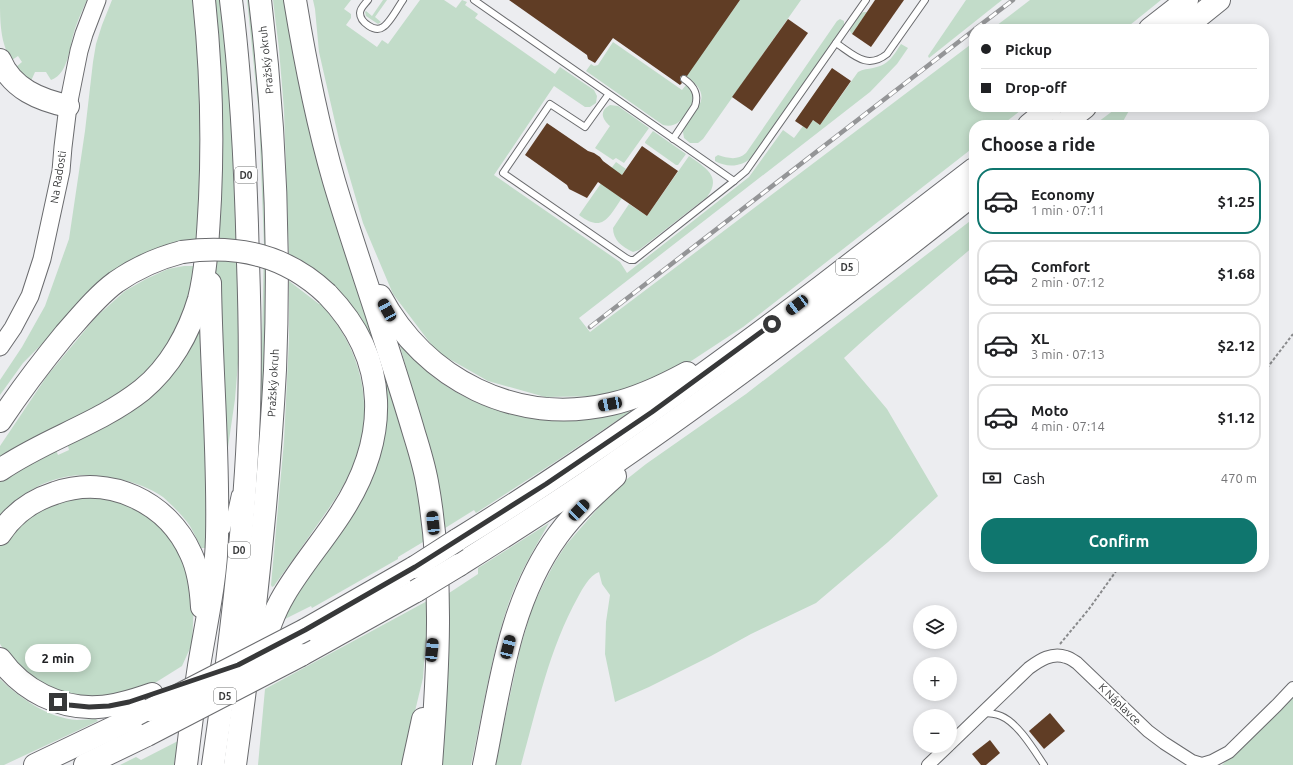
<!DOCTYPE html>
<html lang="en">
<head>
<meta charset="utf-8">
<style>
	body { margin:0; font-family:Ubuntu,sans-serif; background:#f6f6f6; color:#202124; height:100vh; display:flex; flex-direction:column; font-size:15px; white-space:nowrap }
	* { box-sizing:border-box; margin:0 }
	p { font-size:13px; color:#757577 }
	.icon { flex:none; width:22px; height:22px; fill:none; stroke:currentColor; stroke-width:2; stroke-linecap:round; stroke-linejoin:round }
	.map { position:relative; flex:1; overflow:hidden }
	.details { position:absolute; left:969px; top:120px; width:300px; height:452px; display:flex; flex-direction:column; background:#fff; border-radius:16px; box-shadow:0 2px 10px #0003 }
	.details>* { flex:none }
	.hud { position:absolute; left:969px; top:24px; width:300px; height:88px; border-radius:16px; box-shadow:0 2px 10px #0003; display:grid; align-content:center; height:88px; padding:0 12px; background:#fff }
	.buttons { position:absolute; left:913px; top:605px; display:grid; gap:8px }
	.buttons a { display:grid; place-items:center; width:44px; height:44px; border-radius:50%; background:#fff; box-shadow:0 2px 10px #0003; font-size:20px }
	.end { position:absolute; width:18px; height:18px; margin:-9px; border:5px solid #373839; background:#fff; box-shadow:0 0 0 2px #fff }
	.from { border-radius:50% }
	.bubble { position:absolute; height:28px; border-radius:14px; background:#fff; box-shadow:0 2px 10px #0003; font-size:13px; font-weight:600; line-height:28px; text-align:center }
	.car { position:absolute; width:12px; height:24px; margin:-12px -6px; border-radius:5px; box-shadow:0 0 3px 1px #0007; background:linear-gradient(#222 24%,#8ab4d8 0 40%,#222 0 76%,#8ab4d8 0 86%,#222 0) }
	.hud b { display:flex; align-items:center; gap:14px; height:38px; font-size:15px }
	.hud b+b { border-top:1px solid #e0e0e0 }
	.hud i { width:10px; height:10px; background:#202124 }
	ul { padding:0; list-style:none }
	li { display:flex; align-items:center; gap:12px; height:66px; margin:0 8px 6px; padding:0 4px; border:2px solid #e0e0e0; border-radius:16px }
	li div { flex:1 }
	li b { display:block; font-size:15px }
	li em { font-style:normal; font-weight:600 }
	li.selected { border-color:#0f766e }
	li>.icon { width:36px; height:36px; stroke-width:1.5 }
	h2 { padding:0 12px; font-size:18px; line-height:48px }
	.pay { display:flex; align-items:center; gap:10px; height:44px; padding:0 12px; font-size:15px }
	.pay p { margin-inline-start:auto }
	.cta { display:flex; gap:8px; margin-top:auto; padding:8px 12px }
	.cta a { flex:1; height:46px; border-radius:16px; background:#0f766e; color:#fff; font-size:16px; font-weight:600; line-height:46px; text-align:center }
	.map>svg:first-child { display:block }
	.green { fill:#c2dcc9 }
	.building { fill:#603d25 }
	.lines { fill:none; stroke-linecap:round; stroke-linejoin:round }
	.lane-casing { stroke:#6a6b6e; stroke-width:8 }
	.street-casing { stroke:#6a6b6e; stroke-width:14 }
	.secondary-casing { stroke:#6a6b6e; stroke-width:19 }
	.highway-casing { stroke:#6a6b6e; stroke-width:24 }
	.path { stroke:#898a8c; stroke-width:2; stroke-dasharray:3 2; stroke-linecap:butt }
	.lane { stroke:#fff; stroke-width:6 }
	.street { stroke:#fff; stroke-width:12 }
	.secondary { stroke:#fff; stroke-width:17 }
	.highway { stroke:#fff; stroke-width:22 }
	.rail-casing { stroke:#949597; stroke-width:4.5 }
	.rail { stroke:#fff; stroke-width:3; stroke-dasharray:9; stroke-linecap:butt }
	.highway-bridge-casing { stroke:#6a6b6e; stroke-width:24; stroke-linecap:butt }
	.highway-bridge { stroke:#fff; stroke-width:22 }
	.route { stroke:#373839; stroke-width:5 }
	.labels { text-anchor:middle; stroke-width:4; stroke-linejoin:round; paint-order:stroke }
	.shield { fill:#fff; stroke:#737474; stroke-width:1 }
	.shield-label { font-size:10px; font-weight:bold; fill:#373839 }
	.street-label { font-size:11px; fill:#373839; stroke:#fff }
</style>
</head>
<body>
<div class="map">
<svg width="1293" height="765" viewBox="0 0 1293 765">
	<rect width="100%" height="100%" fill="#ecedf0"/>
	<!-- green -->
	<g class="green">
		<path d="M 0,0 L 87,0 C 83,9 79,17 76,26 C 69,44 70,73 51,80 L 46,72 L 35,72 L 31,81 L 24,77 L 16,67 L 22,62 L 18,56 L 12,60 C 0,45 0,19 0,0 Z"/>
		<path d="M 112,0 L 195,0 L 204,106 L 200,238 L 177,243 L 59,327 L 23,363 L 0,395 L 0,380 L 22,347 L 45,306 L 69,239 L 85,131 L 93,62 L 96,44 L 102,25 Z"/>
		<path d="M 211,0 L 223,0 L 238,188 L 239,351 L 235,399 L 226,461 L 214,304 L 215,268 Z"/>
		<path d="M 247,0 L 252,0 L 263,115 L 269,300 L 260,472 L 243,601 L 261,384 L 264,246 L 259,115 Z"/>
		<path d="M 273,0 L 288,0 L 401,400 L 428,539 L 398,557 L 398,559 L 312,608 L 311,606 L 281,621 L 370,471 L 370,349 L 289,258 L 284,110 L 279,49 Z"/>
		<path d="M 313,0 L 351,0 L 344,9 L 351,14 L 351,18 L 346,25 L 377,47 L 382,40 L 388,44 L 420,0 L 444,0 L 456,8 L 462,0 L 467,2 L 465,5 L 478,14 L 475,18 L 555,74 L 560,67 L 594,90 L 597,96 L 596,103 L 590,107 L 585,107 L 554,86 L 494,175 L 620,262 L 627,273 L 749,177 L 783,130 L 794,138 L 803,126 L 807,129 L 813,120 L 820,125 L 858,72 C 863,69 868,69 873,68 C 889,65 893,56 901,44 L 908,48 L 897,64 L 870,92 L 579,318 L 590,332 L 974,42 L 974,107 L 1025,107 L 1002,125 L 974,125 L 974,147 L 743,327 L 676,371 L 607,396 L 545,397 L 488,381 L 437,352 L 393,294 L 363,223 L 340,144 L 319,52 L 315,9 Z"/>
		<path d="M 383,0 L 387,0 L 375,17 L 381,22 L 378,24 L 366,16 L 365,12 L 366,11 L 372,16 Z"/>
		<path d="M 740,0 L 801,0 L 703,139 L 698,143 L 690,143 L 684,138 L 683,132 C 692,108 718,99 686,76 Z"/>
		<path d="M 966,0 L 1002,0 L 929,58 L 928,56 Z"/>
		<path d="M 1030,0 L 1161,0 L 1125,29 L 992,29 Z"/>
		<path d="M 864,12 L 867,12 L 852,34 L 850,31 L 850,28 L 861,13 Z"/>
		<path d="M 840,19 L 844,21 L 844,25 L 752,157 C 742,167 727,168 715,161 L 715,157 L 718,155 C 728,158 737,161 746,153 L 837,21 Z"/>
		<path d="M 613,42 L 682,90 L 686,85 C 697,93 694,103 687,113 C 680,122 674,128 663,125 L 586,71 L 591,64 L 594,66 L 598,65 Z"/>
		<path d="M 610,105 L 618,106 L 649,128 L 624,163 L 616,158 L 613,160 L 595,148 L 610,126 C 602,119 599,111 610,105 Z"/>
		<path d="M 1118,107 L 1131,107 L 1121,125 L 1094,125 Z"/>
		<path d="M 653,131 L 686,154 L 678,165 L 676,165 L 645,143 L 645,142 Z"/>
		<path d="M 689,156 C 704,167 723,176 707,197 L 639,250 L 633,252 C 622,247 613,240 613,228 L 629,204 L 647,216 Z"/>
		<path d="M 616,162 L 626,169 L 619,179 L 607,174 Z"/>
		<path d="M 604,179 L 607,188 L 622,198 C 608,218 603,233 579,215 Z"/>
		<path d="M 974,218 L 974,246 C 931,283 886,319 844,358 L 887,409 L 938,496 L 888,542 L 816,603 L 751,634 L 711,656 L 649,687 L 615,702 L 605,654 L 606,622 L 610,595 L 602,584 L 599,572 C 589,576 583,588 578,597 C 549,649 537,708 521,765 L 495,765 L 520,649 L 532,608 L 544,583 L 555,562 L 566,545 L 599,507 L 622,483 L 646,464 L 746,394 Z"/>
		<path d="M 184,266 L 198,266 L 176,340 L 129,391 L 0,463 L 0,446 L 47,376 L 96,317 L 125,291 L 146,279 L 168,269 Z"/>
		<path d="M 289,281 L 319,304 L 320,303 C 360,346 376,404 355,460 C 346,485 330,507 315,528 C 302,547 289,565 276,583 L 274,586 L 272,587 L 271,585 L 284,441 L 289,340 Z"/>
		<path d="M 199,324 L 203,325 L 206,418 L 207,548 L 201,548 C 198,541 194,533 190,526 C 184,517 171,504 163,497 C 150,488 134,482 118,479 C 70,468 35,480 0,515 L 0,480 L 55,448 L 58,455 L 69,450 L 67,442 L 106,423 Z"/>
		<path d="M 400,346 C 412,357 423,369 436,379 C 475,408 528,424 577,420 C 595,419 613,415 631,411 L 555,462 L 476,513 L 474,510 L 442,530 L 432,459 Z"/>
		<path d="M 118,495 L 177,539 L 194,602 L 192,644 L 182,666 L 150,686 L 95,700 L 48,688 L 14,665 L 0,644 L 0,546 L 7,534 L 60,496 Z"/>
		<path d="M 549,523 C 534,549 519,574 509,602 C 491,654 483,711 471,765 L 438,765 L 446,595 L 478,574 L 478,568 Z"/>
		<path d="M 429,600 L 423,678 L 402,765 L 258,765 L 265,689 Z"/>
		<path d="M 0,679 C 20,698 48,718 77,720 C 83,720 89,719 96,719 L 98,721 L 4,765 L 0,765 Z"/>
		<path d="M 1293,695 L 1293,765 L 1222,765 Z"/>
		<path d="M 178,741 L 174,765 L 120,765 L 136,757 L 141,760 Z"/>
	</g>
	<!-- building -->
	<g class="building">
		<path d="M 509,0 L 740,0 L 687,76 L 683,75 L 680,77 L 680,80 L 682,83 L 680,85 L 613,38 L 595,63 L 588,59 L 587,55 Z"/>
		<path d="M 875,0 L 904,0 L 871,47 L 852,34 Z"/>
		<path d="M 788,19 L 808,33 L 752,111 L 732,97 Z"/>
		<path d="M 832,68 L 851,81 L 820,125 L 813,120 L 807,129 L 795,121 Z"/>
		<path d="M 547,123 L 588,151 L 594,153 L 600,157 L 603,161 L 622,175 L 642,146 L 678,171 L 647,216 L 598,182 L 587,198 L 569,189 L 567,185 L 525,155 Z"/>
		<path d="M 1050,713 L 1065,731 L 1044,749 L 1029,731 Z"/>
		<path d="M 990,740 L 1000,753 L 986,765 L 981,765 L 972,754 Z"/>
	</g>
	<g class="lines">
		<!-- lane casing -->
		<g class="lane-casing">
			<g id="lane">
				<path d="M 368,0 C 365,4 360,8 360,13 C 360,22 375,33 383,27 C 390,23 398,7 403,0"/>
				<path d="M 474,0 L 734,181"/>
				<path d="M 836,43 C 854,55 867,70 887,54 L 925,0"/>
				<path d="M 608,95 L 585,127 L 550,104 L 503,173 L 626,258 L 630,260 L 634,260 L 734,181 L 746,171 L 866,0"/>
				<path d="M 673,139 L 695,106 C 699,94 694,86 684,79"/>
				<path d="M 227,530 L 235,494"/>
				<path d="M 983,713 C 989,713 996,714 1001,716 C 1018,723 1034,750 1044,765"/>
			</g>
		</g>
		<!-- street casing -->
		<g class="street-casing">
			<g id="street">
				<path d="M 950,744 L 1029,668 C 1040,660 1052,652 1066,657 C 1070,658 1074,661 1077,663 L 1148,731 L 1164,743 L 1192,761 L 1202,764 L 1212,761 L 1229,752 L 1277,705 L 1293,688"/>
				<path d="M 928,765 L 948,746"/>
			</g>
		</g>
		<!-- secondary casing -->
		<g class="secondary-casing">
			<path id="secondary" d="M 0,347 L 13,328 L 30,296 L 42,259 L 61,171 L 63,147 L 68,106 L 79,51 L 84,34 L 97,0"/>
		</g>
		<!-- highway casing -->
		<g class="highway-casing">
			<g id="highway">
				<path d="M 295,0 C 305,61 317,122 334,181 C 347,225 362,269 376,312 C 389,353 402,392 414,433 C 419,449 424,465 427,482 C 444,575 438,671 431,765"/>
				<path d="M 1150,29 L 1187,0"/>
				<path d="M 1183,29 L 1219,0"/>
				<path d="M 0,60 C 12,89 40,100 68,106"/>
				<path d="M 1029,125 L 1051,107"/>
				<path d="M 1062,125 L 1085,107"/>
				<path d="M 380,296 C 425,380 516,426 611,404 C 638,398 663,386 687,373"/>
				<path d="M 0,421 C 20,391 42,362 65,334 C 81,316 97,296 116,282 C 136,268 159,258 182,252"/>
				<path d="M 0,470 C 45,439 99,424 142,390 C 170,367 189,333 199,299 C 207,267 208,232 210,199 C 213,133 211,66 204,0"/>
				<path d="M 0,534 C 13,514 33,500 55,493 C 109,474 168,502 191,554 C 199,571 201,589 202,607"/>
				<path d="M 457,540 C 584,462 704,375 822,286 C 873,247 924,208 974,169"/>
				<path d="M 459,565 C 513,531 567,497 619,460 C 741,376 858,286 974,194"/>
				<path d="M 305,630 L 415,567"/>
				<path d="M 301,655 L 416,591"/>
				<path d="M 0,659 C 23,691 60,709 98,707 C 117,706 135,700 152,694"/>
				<path d="M 259,659 C 266,637 272,615 284,595 C 301,566 323,541 341,513 C 389,439 391,360 327,294"/>
				<path d="M 35,765 L 150,710"/>
				<path d="M 85,765 L 147,735"/>
				<path d="M 186,765 C 190,732 194,699 199,666 C 206,623 216,581 217,537 C 219,452 211,367 210,283"/>
				<path d="M 213,765 C 229,656 243,545 248,435 C 251,377 250,319 248,262 C 246,174 242,87 231,0"/>
				<path d="M 235,765 C 253,634 268,502 275,370 C 280,246 275,123 260,0"/>
				<path d="M 413,765 L 423,719"/>
				<path d="M 484,765 C 500,686 509,602 558,535 C 574,513 595,494 615,476"/>
			</g>
		</g>
		<!-- path -->
		<g class="path">
			<path d="M 1264,372 L 1293,334"/>
			<path d="M 1060,644 L 1089,609 L 1119,567"/>
		</g>
		<!-- lane -->
		<use href="#lane" class="lane"/>
		<!-- street -->
		<use href="#street" class="street"/>
		<!-- secondary -->
		<use href="#secondary" class="secondary"/>
		<!-- highway -->
		<use href="#highway" class="highway"/>
		<!-- rail casing -->
		<g class="rail-casing">
			<g id="rail">
				<path d="M 975,29 L 1013,0"/>
				<path d="M 590,327 L 974,30"/>
			</g>
		</g>
		<!-- rail -->
		<use href="#rail" class="rail"/>
		<!-- highway-bridge casing -->
		<g class="highway-bridge-casing">
			<g id="highway-bridge">
				<path d="M 182,252 C 238,244 286,255 327,294"/>
				<path d="M 415,567 L 457,540"/>
				<path d="M 416,591 L 459,565"/>
				<path d="M 150,710 L 305,630"/>
				<path d="M 147,735 L 301,655"/>
			</g>
		</g>
		<!-- highway-bridge -->
		<use href="#highway-bridge" class="highway-bridge"/>
	</g>
	<g class="lines">
		<!-- route -->
		<path class="route" d="M 58,702 L 69,705 L 89,707 L 109,706 L 129,702 L 238,665 L 305,630 L 415,567 L 546,484 L 652,412 L 772,324"/>
	</g>
	<g class="labels">
		<!-- shield labels -->
		<g class="shield">
			<rect x="235" y="167" width="22" height="16" rx="3"/>
			<rect x="836" y="259" width="22" height="16" rx="3"/>
			<rect x="228" y="542" width="22" height="16" rx="3"/>
			<rect x="214" y="688" width="22" height="16" rx="3"/>
		</g>
		<g class="shield-label">
			<text x="246" y="179">D0</text>
			<text x="847" y="271">D5</text>
			<text x="239" y="554">D0</text>
			<text x="225" y="700">D5</text>
		</g>
		<!-- street labels -->
		<g class="street-label">
			<text transform="translate(266 60) rotate(-96)" y="4">Pražský okruh</text>
			<text transform="translate(58 177) rotate(-81)" y="4">Na Radosti</text>
			<text transform="translate(273 383) rotate(-87)" y="4">Pražský okruh</text>
			<text transform="translate(1120 704) rotate(44)" y="4">K Náplavce</text>
		</g>
	</g>
</svg>
<div class="buttons">
<a><svg class="icon" aria-label="layers" viewBox="0 0 24 24"><path d="M12 4l9 5-9 5-9-5zM3 14l9 5 9-5"/></svg></a>
<a>+</a>
<a>−</a>
</div>
<i class="end from" style="left:772px;top:324px"></i>
<i class="end" style="left:58px;top:702px"></i>
<div class="bubble" style="left:25px;top:644px;width:66px">2 min</div>
<i class="car" style="left:797px;top:305px;rotate:233deg"></i>
<i class="car" style="left:387px;top:310px;rotate:331deg"></i>
<i class="car" style="left:610px;top:404px;rotate:259deg"></i>
<i class="car" style="left:579px;top:510px;rotate:44deg"></i>
<i class="car" style="left:433px;top:523px;rotate:354deg"></i>
<i class="car" style="left:508px;top:647px;rotate:14deg"></i>
<i class="car" style="left:432px;top:650px;rotate:6deg"></i>
<div class="hud">
<b><i class="from"></i>Pickup</b>
<b><i></i>Drop-off</b>
</div>
<section class="details">
<h2>Choose a ride</h2>
<ul>
<li class="selected"><svg class="icon" aria-label="car" viewBox="0 0 24 24"><path d="M5 17H2v-5l4-1 3-4h7l3 4 3 1v5h-3M9 17h6M6 11h13"/><circle cx="7" cy="17" r="2"/><circle cx="17" cy="17" r="2"/></svg><div><b>Economy</b><p>1 min · 07:11</p></div><em>$1.25</em></li>
<li><svg class="icon" aria-label="car" viewBox="0 0 24 24"><path d="M5 17H2v-5l4-1 3-4h7l3 4 3 1v5h-3M9 17h6M6 11h13"/><circle cx="7" cy="17" r="2"/><circle cx="17" cy="17" r="2"/></svg><div><b>Comfort</b><p>2 min · 07:12</p></div><em>$1.68</em></li>
<li><svg class="icon" aria-label="car" viewBox="0 0 24 24"><path d="M5 17H2v-5l4-1 3-4h7l3 4 3 1v5h-3M9 17h6M6 11h13"/><circle cx="7" cy="17" r="2"/><circle cx="17" cy="17" r="2"/></svg><div><b>XL</b><p>3 min · 07:13</p></div><em>$2.12</em></li>
<li><svg class="icon" aria-label="car" viewBox="0 0 24 24"><path d="M5 17H2v-5l4-1 3-4h7l3 4 3 1v5h-3M9 17h6M6 11h13"/><circle cx="7" cy="17" r="2"/><circle cx="17" cy="17" r="2"/></svg><div><b>Moto</b><p>4 min · 07:14</p></div><em>$1.12</em></li>
</ul>
<div class="pay"><svg class="icon" aria-label="cash" viewBox="0 0 24 24"><path d="M3 7h18v10H3z"/><circle cx="12" cy="12" r="2"/></svg>Cash<p>470 m</p></div>
<div class="cta"><a>Confirm</a></div>
</section>
</div>
</body>
</html>
